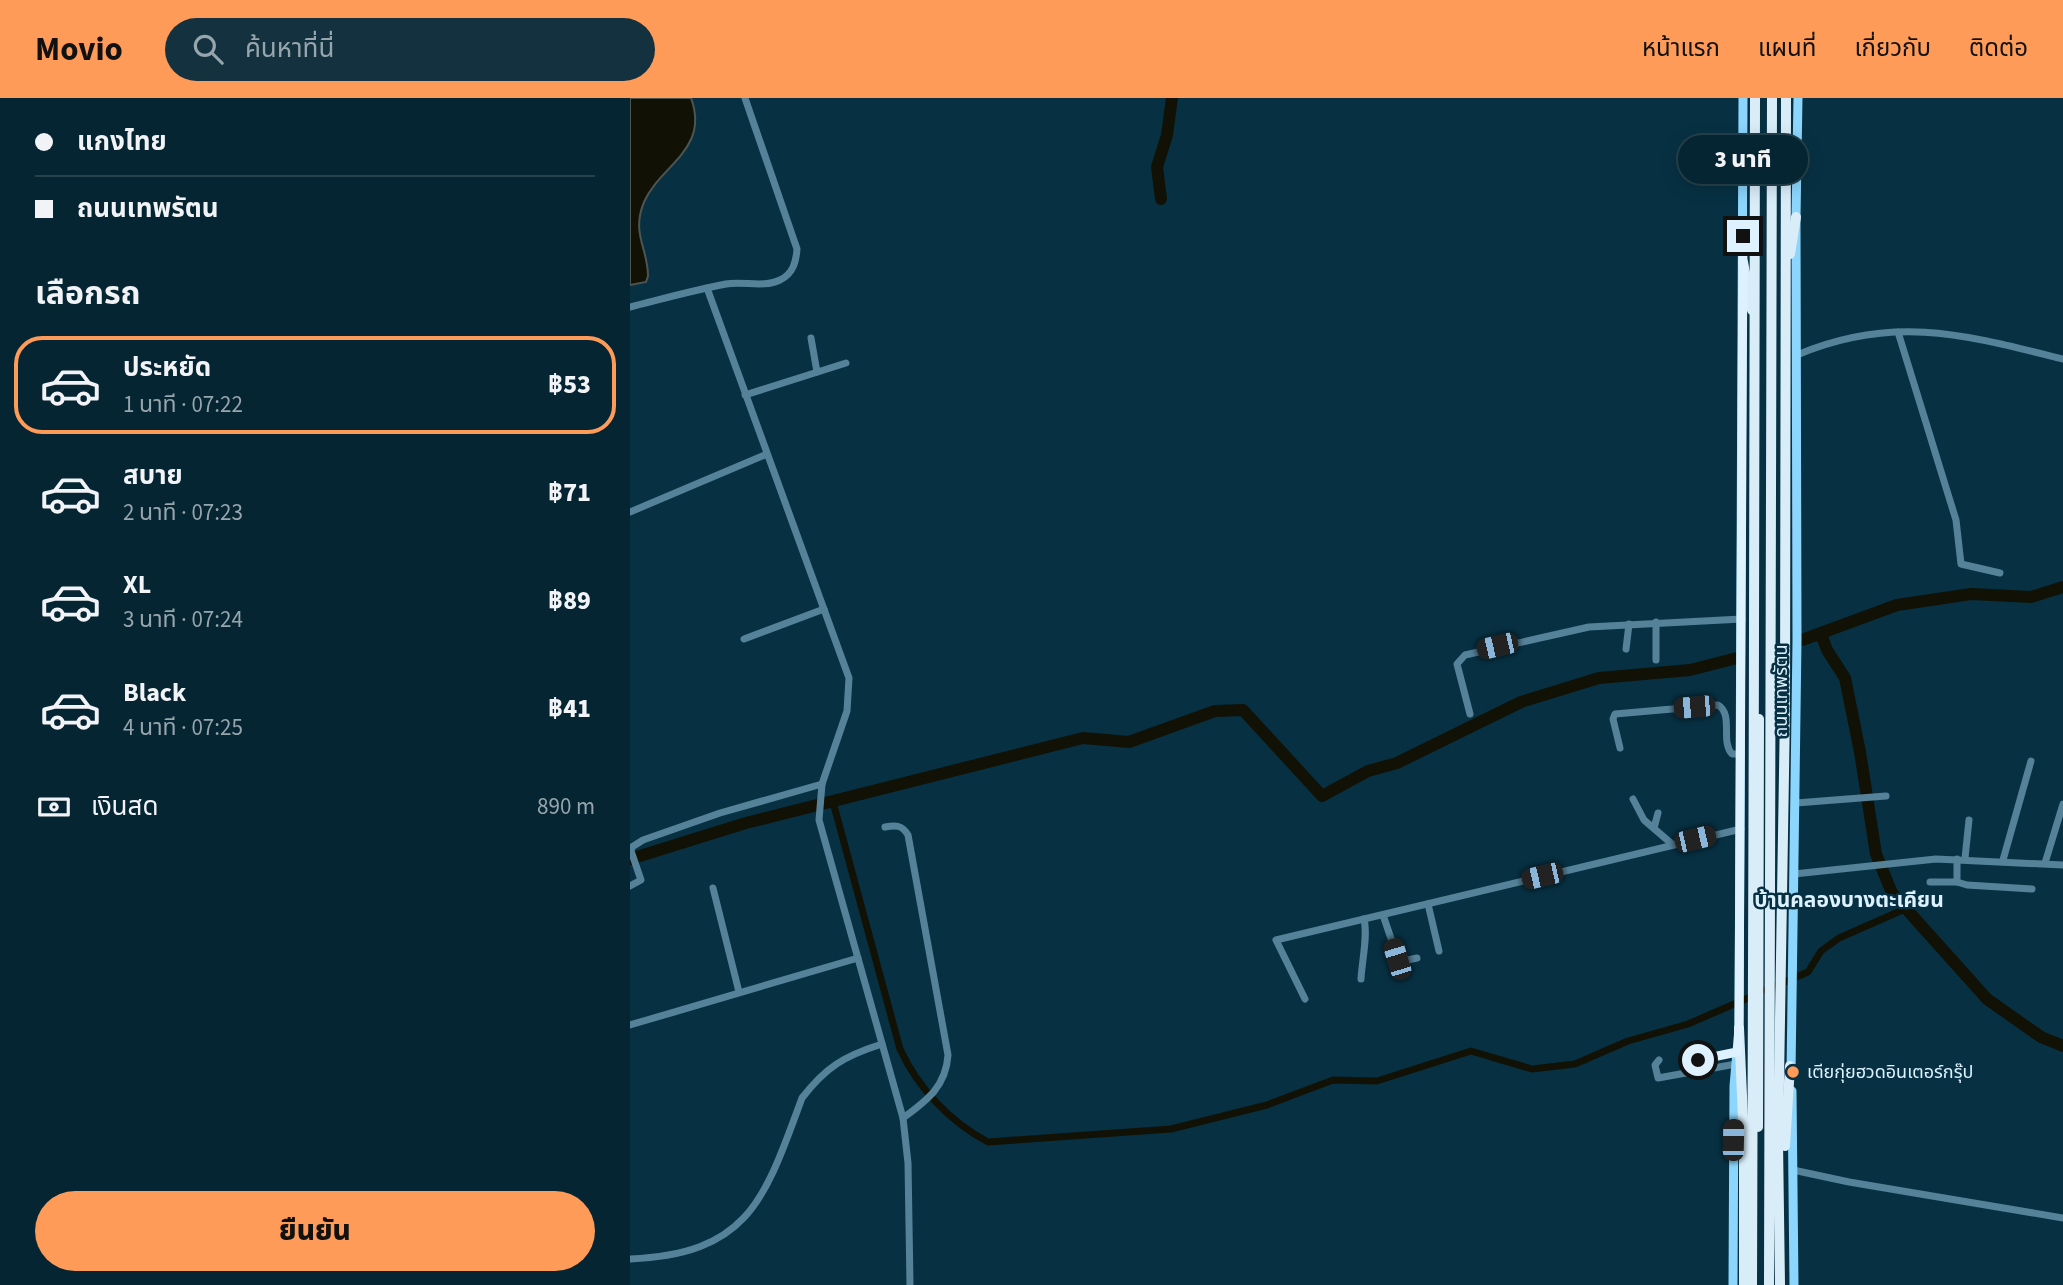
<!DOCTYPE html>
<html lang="th">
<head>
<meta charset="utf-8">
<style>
	body { margin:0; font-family:"Source Sans 3","Noto Sans Thai",sans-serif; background:#13313e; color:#f1f3f6; height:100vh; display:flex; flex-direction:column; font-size:26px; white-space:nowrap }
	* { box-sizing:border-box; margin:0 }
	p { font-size:23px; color:#97a5ac }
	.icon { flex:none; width:38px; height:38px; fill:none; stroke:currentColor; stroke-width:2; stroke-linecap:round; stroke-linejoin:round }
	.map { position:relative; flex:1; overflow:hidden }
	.sheet { display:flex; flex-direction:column; background:#052532; width:630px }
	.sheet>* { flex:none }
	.banner { display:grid; align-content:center; height:154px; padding:0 35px; background:#052532 }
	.end { position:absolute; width:32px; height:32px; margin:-16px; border:9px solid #ddf2fe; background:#111; box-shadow:0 0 0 4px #111 }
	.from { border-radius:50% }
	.bubble { position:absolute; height:49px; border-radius:24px; background:#052532; box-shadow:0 4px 18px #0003,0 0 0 2px #26424d; font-size:23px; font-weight:800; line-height:49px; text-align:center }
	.car { position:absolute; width:21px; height:42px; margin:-21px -10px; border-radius:9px; box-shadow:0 0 5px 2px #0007; background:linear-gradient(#222 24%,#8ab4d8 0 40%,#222 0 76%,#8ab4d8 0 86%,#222 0) }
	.banner b { display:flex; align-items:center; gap:24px; height:66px; font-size:26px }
	.banner b+b { border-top:2px solid #26424d }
	.banner i { width:18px; height:18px; background:#f1f3f6 }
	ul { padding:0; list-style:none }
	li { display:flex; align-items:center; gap:21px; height:98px; margin:0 14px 10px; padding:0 21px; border:4px solid transparent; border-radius:28px }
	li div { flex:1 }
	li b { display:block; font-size:26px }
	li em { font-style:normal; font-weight:800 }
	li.current { border-color:#fe9b59 }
	li>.icon { width:63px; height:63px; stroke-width:1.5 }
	h2 { padding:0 35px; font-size:32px; line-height:84px }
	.pay { display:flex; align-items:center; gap:18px; height:77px; padding:0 35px; font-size:26px }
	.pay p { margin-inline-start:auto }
	.button { display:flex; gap:14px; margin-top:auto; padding:14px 35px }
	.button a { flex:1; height:80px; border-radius:42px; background:#fe9b59; color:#111; font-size:28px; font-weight:800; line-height:80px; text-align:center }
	header { display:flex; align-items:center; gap:42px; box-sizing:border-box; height:98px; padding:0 35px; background:#fe9b59; color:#111 }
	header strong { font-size:33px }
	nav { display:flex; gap:38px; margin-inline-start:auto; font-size:24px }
	.search { width:490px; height:63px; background:#13313e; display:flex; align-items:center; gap:18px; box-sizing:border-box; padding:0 24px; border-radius:38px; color:#97a5ac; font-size:26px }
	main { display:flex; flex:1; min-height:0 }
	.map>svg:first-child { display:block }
	.water { fill:#111205; stroke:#4e5550; stroke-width:2 }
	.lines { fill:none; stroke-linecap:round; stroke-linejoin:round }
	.canal { stroke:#111205; stroke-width:7 }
	.river { stroke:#111205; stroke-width:12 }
	.minor { stroke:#568299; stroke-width:7 }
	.major { stroke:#8cd5fc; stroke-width:9 }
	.highway { stroke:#d9edf9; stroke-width:10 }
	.route { stroke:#ddf2fe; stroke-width:9 }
	.poi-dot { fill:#fe9b59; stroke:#073143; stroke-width:2.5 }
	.labels { text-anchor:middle; stroke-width:5; stroke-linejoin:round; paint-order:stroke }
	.street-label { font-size:18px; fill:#ddf2fe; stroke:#073143 }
	.poi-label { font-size:18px; fill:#ddf2fe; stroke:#073143; text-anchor:start }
	.quarter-label { font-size:21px; font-weight:bold; fill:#ddf2fe; stroke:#073143 }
</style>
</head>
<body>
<header>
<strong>Movio</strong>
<div class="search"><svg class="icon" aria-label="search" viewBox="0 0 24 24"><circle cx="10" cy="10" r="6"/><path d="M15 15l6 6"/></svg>ค้นหาที่นี่</div>
<nav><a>หน้าแรก</a><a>แผนที่</a><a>เกี่ยวกับ</a><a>ติดต่อ</a></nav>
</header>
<main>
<section class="sheet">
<div class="banner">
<b><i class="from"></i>แกงไทย</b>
<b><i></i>ถนนเทพรัตน</b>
</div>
<h2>เลือกรถ</h2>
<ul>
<li class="current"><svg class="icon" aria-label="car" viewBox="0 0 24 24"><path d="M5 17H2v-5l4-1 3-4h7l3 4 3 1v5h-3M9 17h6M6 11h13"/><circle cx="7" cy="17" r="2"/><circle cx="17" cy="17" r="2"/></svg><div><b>ประหยัด</b><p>1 นาที · 07:22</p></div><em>฿53</em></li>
<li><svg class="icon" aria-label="car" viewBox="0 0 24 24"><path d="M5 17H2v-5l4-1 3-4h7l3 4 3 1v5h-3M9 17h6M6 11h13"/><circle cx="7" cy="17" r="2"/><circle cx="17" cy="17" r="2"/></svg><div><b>สบาย</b><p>2 นาที · 07:23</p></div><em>฿71</em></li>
<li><svg class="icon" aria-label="car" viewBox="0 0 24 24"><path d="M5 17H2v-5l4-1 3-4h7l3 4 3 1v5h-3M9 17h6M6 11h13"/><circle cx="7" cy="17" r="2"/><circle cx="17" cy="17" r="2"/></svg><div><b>XL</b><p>3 นาที · 07:24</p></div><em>฿89</em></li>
<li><svg class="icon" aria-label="car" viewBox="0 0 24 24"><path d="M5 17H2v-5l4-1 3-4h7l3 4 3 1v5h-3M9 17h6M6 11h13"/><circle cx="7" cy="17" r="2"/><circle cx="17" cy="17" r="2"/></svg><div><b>Black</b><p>4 นาที · 07:25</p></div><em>฿41</em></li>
</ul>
<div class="pay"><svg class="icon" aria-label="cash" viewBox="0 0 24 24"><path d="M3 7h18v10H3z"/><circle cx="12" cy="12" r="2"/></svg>เงินสด<p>890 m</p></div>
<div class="button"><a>ยืนยัน</a></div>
</section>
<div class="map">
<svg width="1433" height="1187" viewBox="0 0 1433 1187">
	<rect width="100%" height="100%" fill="#073143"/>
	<!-- water -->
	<path class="water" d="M 0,0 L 61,0 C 80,52 30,67 14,104 C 1,136 18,150 18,178 L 16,184 L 0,187 Z"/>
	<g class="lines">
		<!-- canal -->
		<g class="canal">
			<path d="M 203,704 L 270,951 C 288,990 320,1024 358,1044 L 541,1031 L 637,1007 L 703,982 L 747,983 L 841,953 L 902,971 L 945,966 L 998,943 L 1058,926 L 1125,897"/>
			<path d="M 1136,892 L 1178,874 L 1191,853 L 1209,840 L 1275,811"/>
		</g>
		<!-- river -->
		<g class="river">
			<path d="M 531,101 L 527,69 L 537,37 L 542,0"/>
			<path d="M 1191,536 L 1197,552 L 1215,580 L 1230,654 L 1246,756 L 1262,795 L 1357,901 L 1411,939 L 1433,948"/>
			<path d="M 1172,542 L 1267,507 L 1341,496 L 1401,499 L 1433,489"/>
			<path d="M 0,761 L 116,725 L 453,640 L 499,644 L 585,613 L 613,612 L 692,698 L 738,673 L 767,665 L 891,604 L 969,580 L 1060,572 L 1107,560"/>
		</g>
		<!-- minor -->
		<g class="minor">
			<path d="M 77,190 L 219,580 L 217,613 L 192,686 L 189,722 L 273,1020 L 278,1065 L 280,1187"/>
			<path d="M 0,209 C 32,201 64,192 96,186 C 113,183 134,190 150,182 C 163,176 166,164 167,151 L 115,0"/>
			<path d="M 1268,234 L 1326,422 L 1331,466 L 1370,475"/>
			<path d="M 181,240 L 187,274"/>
			<path d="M 1167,257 C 1264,216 1336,237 1433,261"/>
			<path d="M 115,297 L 216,265"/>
			<path d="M 0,414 L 137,356"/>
			<path d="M 114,541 L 194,511"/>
			<path d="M 996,551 L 999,526"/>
			<path d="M 1026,562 L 1026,524"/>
			<path d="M 840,616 L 827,566 L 835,557 L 959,529 L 1112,521"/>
			<path d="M 990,650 L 983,621 L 985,616 L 1088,607 C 1104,617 1090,643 1102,656 L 1111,656"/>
			<path d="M 1003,701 L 1014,722 L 1042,746"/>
			<path d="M 1166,705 L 1256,698"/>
			<path d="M 255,729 C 266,727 272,727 278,737 L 318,957 C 316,989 296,1003 273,1020"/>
			<path d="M 1024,730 L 1028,715"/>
			<path d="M 1335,760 L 1339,722"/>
			<path d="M 1327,761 L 1327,784 L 1337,787 L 1402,791"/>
			<path d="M 1373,762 L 1401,663"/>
			<path d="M 1415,765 L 1433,706"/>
			<path d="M 1164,776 L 1306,761 L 1433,767"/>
			<path d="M 1300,784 L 1327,784"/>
			<path d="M 0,788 L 11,782 L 1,753 L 2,749 L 13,742 L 90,715 L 192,686"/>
			<path d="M 83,790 L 109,894"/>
			<path d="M 798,806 L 809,853"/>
			<path d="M 753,817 L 769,864 L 787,860"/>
			<path d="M 731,881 C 732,862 738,838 734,821"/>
			<path d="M 675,901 L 646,842 L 1111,731"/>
			<path d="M 0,927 L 228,860"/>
			<path d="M 1029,962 L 1025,967 L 1028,980 L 1106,966"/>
			<path d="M 1068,962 L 1107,954"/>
			<path d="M 1163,1072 L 1219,1084 L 1433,1120"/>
			<path d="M 0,1161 C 120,1156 135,1100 172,1000 C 196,969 214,958 252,946"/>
		</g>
		<!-- major -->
		<g class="major">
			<path d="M 1109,936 L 1113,0"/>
			<path d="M 1161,975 L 1167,543 L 1166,119 L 1168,0"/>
			<path d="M 1162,993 L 1164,1187"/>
			<path d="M 1103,1187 L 1104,988 L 1107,954"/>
		</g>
		<!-- highway -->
		<g class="highway">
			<path d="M 1160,156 L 1166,119"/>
			<path d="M 1113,164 L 1122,212"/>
			<path d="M 1109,930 L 1114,1043 L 1114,1187"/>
			<path d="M 1128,1029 L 1129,621"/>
			<path d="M 1155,1048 L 1160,968"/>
			<path d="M 1122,1187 C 1121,791 1127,396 1125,0"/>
			<path d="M 1139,1187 L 1142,0"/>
			<path d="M 1150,1187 L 1148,1044 L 1155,613 L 1156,0"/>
		</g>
	</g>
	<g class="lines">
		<!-- route -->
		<path class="route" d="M 1068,962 L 1107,954 L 1109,930 L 1113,138"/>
	</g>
	<!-- markers -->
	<circle class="poi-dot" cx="1163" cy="974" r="7"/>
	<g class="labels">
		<!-- street labels -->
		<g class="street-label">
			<text transform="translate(1151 593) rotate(-90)" y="6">ถนนเทพรัตน</text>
		</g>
		<!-- poi labels -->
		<g class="poi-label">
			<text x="1177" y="980">เตียกุ่ยฮวดอินเตอร์กรุ๊ป</text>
		</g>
		<!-- quarter labels -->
		<g class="quarter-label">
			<text x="1219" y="809">บ้านคลองบางตะเคียน</text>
		</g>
	</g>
</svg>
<i class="end from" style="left:1068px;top:962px"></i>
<i class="end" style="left:1113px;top:138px"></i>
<div class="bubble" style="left:1048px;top:37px;width:130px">3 นาที</div>
<i class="car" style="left:867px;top:548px;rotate:257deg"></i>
<i class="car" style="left:1064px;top:609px;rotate:265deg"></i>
<i class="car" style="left:1065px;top:741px;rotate:77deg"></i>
<i class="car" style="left:912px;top:778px;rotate:257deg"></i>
<i class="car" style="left:767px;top:861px;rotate:343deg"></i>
<i class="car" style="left:1103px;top:1042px;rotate:1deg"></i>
</div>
</main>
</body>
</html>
